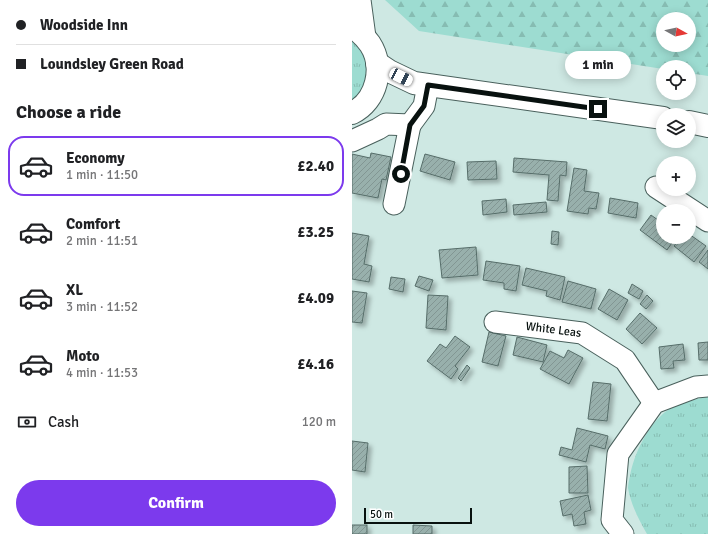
<!DOCTYPE html>
<html lang="en">
<head>
<meta charset="utf-8">
<style>
	body { margin:0; font-family:Signika,sans-serif; background:#f6f6f6; color:#202124; height:100vh; display:flex; flex-direction:column; font-size:15px; white-space:nowrap }
	* { box-sizing:border-box; margin:0 }
	p { font-size:13px; color:#757577 }
	.icon { flex:none; width:22px; height:22px; fill:none; stroke:currentColor; stroke-width:2; stroke-linecap:round; stroke-linejoin:round }
	.map { position:relative; flex:1; overflow:hidden }
	.side { display:flex; flex-direction:column; background:#fff; width:352px }
	.side>* { flex:none }
	.banner { display:grid; align-content:center; height:88px; padding:0 16px; background:#fff }
	.needle { width:26px; rotate:98deg }
	.tools { position:absolute; left:304px; top:12px; display:grid; gap:8px }
	.tools a { display:grid; place-items:center; width:40px; height:40px; border-radius:50%; background:#fff; box-shadow:0 2px 10px #0003; font-size:20px }
	.scale { position:absolute; left:12px; bottom:10px; width:108px; box-sizing:border-box; padding-left:4px; border:2px solid #08110f; border-top:0; font-size:11px; line-height:14px; white-space:nowrap; color:#08110f; -webkit-text-stroke:3px #fff; paint-order:stroke }
	.end { position:absolute; width:18px; height:18px; margin:-9px; border:5px solid #08110f; background:#fff; box-shadow:0 0 0 2px #fff }
	.from { border-radius:50% }
	.bubble { position:absolute; height:28px; border-radius:14px; background:#fff; box-shadow:0 2px 10px #0003; font-size:13px; font-weight:700; line-height:28px; text-align:center }
	.car { position:absolute; width:12px; height:24px; margin:-12px -6px; border-radius:5px; box-shadow:0 0 3px 1px #0007; background:linear-gradient(#fff 24%,#345 0 40%,#fff 0 76%,#345 0 86%,#fff 0) }
	.banner b { display:flex; align-items:center; gap:14px; height:38px; font-size:15px }
	.banner b+b { border-top:1px solid #e0e0e0 }
	.banner i { width:10px; height:10px; background:#202124 }
	ul { padding:0; list-style:none }
	li { display:flex; align-items:center; gap:12px; height:60px; margin:0 8px 6px; padding:0 8px; border:2px solid transparent; border-radius:16px }
	li div { flex:1 }
	li b { display:block; font-size:15px }
	li em { font-style:normal; font-weight:700 }
	li.on { border-color:#7c3aed }
	li>.icon { width:36px; height:36px; stroke-width:1.5 }
	h2 { padding:0 16px; font-size:18px; line-height:48px }
	.pay { display:flex; align-items:center; gap:10px; height:44px; padding:0 16px; font-size:15px }
	.pay p { margin-inline-start:auto }
	.primary-button { display:flex; gap:8px; margin-top:auto; padding:8px 16px }
	.primary-button a { flex:1; height:46px; border-radius:24px; background:#7c3aed; color:#fff; font-size:16px; font-weight:700; line-height:46px; text-align:center }
	main { display:flex; flex:1; min-height:0 }
	.map>svg:first-child { display:block }
	.grass { fill:url(#grass-tufts) }
	.forest { fill:url(#forest-firs); fill-rule:evenodd }
	.building { fill:url(#building-hatch); stroke:#566d69; filter:url(#shadow) }
	.lines { fill:none; stroke-linecap:round; stroke-linejoin:round }
	.minor-casing { stroke:#49605c; stroke-width:23 }
	.major-casing { stroke:#49605c; stroke-width:24 }
	.minor { stroke:#fff; stroke-width:21 }
	.major { stroke:#fff; stroke-width:22 }
	.route { stroke:#08110f; stroke-width:5 }
	.labels { text-anchor:middle; stroke-width:3.5; stroke-linejoin:round; paint-order:stroke }
	.street-label { font-size:12px; fill:#08110f; stroke:#fff }
</style>
</head>
<body>
<main>
<section class="side">
<div class="banner">
<b><i class="from"></i>Woodside Inn</b>
<b><i></i>Loundsley Green Road</b>
</div>
<h2>Choose a ride</h2>
<ul>
<li class="on"><svg class="icon" aria-label="car" viewBox="0 0 24 24"><path d="M5 17H2v-5l4-1 3-4h7l3 4 3 1v5h-3M9 17h6M6 11h13"/><circle cx="7" cy="17" r="2"/><circle cx="17" cy="17" r="2"/></svg><div><b>Economy</b><p>1 min · 11:50</p></div><em>£2.40</em></li>
<li><svg class="icon" aria-label="car" viewBox="0 0 24 24"><path d="M5 17H2v-5l4-1 3-4h7l3 4 3 1v5h-3M9 17h6M6 11h13"/><circle cx="7" cy="17" r="2"/><circle cx="17" cy="17" r="2"/></svg><div><b>Comfort</b><p>2 min · 11:51</p></div><em>£3.25</em></li>
<li><svg class="icon" aria-label="car" viewBox="0 0 24 24"><path d="M5 17H2v-5l4-1 3-4h7l3 4 3 1v5h-3M9 17h6M6 11h13"/><circle cx="7" cy="17" r="2"/><circle cx="17" cy="17" r="2"/></svg><div><b>XL</b><p>3 min · 11:52</p></div><em>£4.09</em></li>
<li><svg class="icon" aria-label="car" viewBox="0 0 24 24"><path d="M5 17H2v-5l4-1 3-4h7l3 4 3 1v5h-3M9 17h6M6 11h13"/><circle cx="7" cy="17" r="2"/><circle cx="17" cy="17" r="2"/></svg><div><b>Moto</b><p>4 min · 11:53</p></div><em>£4.16</em></li>
</ul>
<div class="pay"><svg class="icon" aria-label="cash" viewBox="0 0 24 24"><path d="M3 7h18v10H3z"/><circle cx="12" cy="12" r="2"/></svg>Cash<p>120 m</p></div>
<div class="primary-button"><a>Confirm</a></div>
</section>
<div class="map">
<svg width="356" height="534" viewBox="0 0 356 534">
	<defs>
		<pattern id="grass-tufts" width="24" height="20" patternUnits="userSpaceOnUse"><rect width="24" height="20" fill="#9ddcd1"/><path d="M3 7l-1-3M5 7V3M7 7l1-3M15 17l-1-3M17 17v-4M19 17l1-3" fill="none" stroke="#86bcb2"/></pattern>
		<pattern id="forest-firs" width="22" height="20" patternUnits="userSpaceOnUse"><rect width="22" height="20" fill="#9ddcd1"/><path d="M5 1l3.5 6h-7zM16 11l3.5 6h-7z" fill="#86bcb2"/></pattern>
		<pattern id="building-hatch" width="6" height="6" patternUnits="userSpaceOnUse"><rect width="6" height="6" fill="#98b0ac"/><path d="M-1 1l2-2M0 6l6-6M5 7l2-2" fill="none" stroke="#829693"/></pattern>
		<filter id="shadow"><feDropShadow dx="3.5" dy="3.5" stdDeviation="2" flood-color="#0004"/></filter>
	</defs>
	<rect width="100%" height="100%" fill="#cee8e3"/>
	<!-- grass -->
	<g class="grass">
		<path d="M 0,38 L 16,60 L 13,88 L 0,103 Z"/>
		<path d="M 356,396 L 356,534 L 295,534 C 287,520 279,505 276,488 C 276,485 277,480 278,476 C 282,454 295,427 313,412 C 323,404 343,400 356,396 Z"/>
	</g>
	<!-- forest -->
	<path class="forest" d="M 33,0 L 356,0 L 356,76 L 337,73 L 337,67 L 311,67 L 311,69 L 67,31 ZM 311,19 L 337,19 L 337,45 L 311,45 Z"/>
	<!-- building -->
	<g class="building">
		<path d="M 19,153 L 39,157 L 34,180 L 30,179 L 26,198 L 0,193 L 0,154 L 18,158 Z"/>
		<path d="M 73,154 L 103,162 L 98,180 L 68,171 Z"/>
		<path d="M 162,158 L 215,162 L 214,176 L 208,175 L 206,201 L 195,200 L 197,175 L 161,172 Z"/>
		<path d="M 144,161 L 145,179 L 116,180 L 115,162 Z"/>
		<path d="M 222,168 L 235,170 L 232,191 L 247,193 L 244,209 L 237,208 L 236,214 L 215,211 Z"/>
		<path d="M 258,198 L 286,203 L 284,218 L 256,213 Z"/>
		<path d="M 154,199 L 155,212 L 131,215 L 130,201 Z"/>
		<path d="M 194,202 L 195,212 L 162,215 L 161,205 Z"/>
		<path d="M 299,215 L 310,223 L 305,230 L 311,235 L 311,237 L 324,237 L 315,250 L 288,230 Z"/>
		<path d="M 200,231 L 207,232 L 206,245 L 199,244 Z"/>
		<path d="M 0,233 L 17,236 L 12,264 L 20,266 L 17,282 L 0,279 Z"/>
		<path d="M 337,234 L 354,246 L 342,262 L 322,246 L 329,237 L 337,237 Z"/>
		<path d="M 124,247 L 126,275 L 90,278 L 87,250 Z"/>
		<path d="M 356,250 L 356,269 L 347,262 Z"/>
		<path d="M 134,261 L 168,266 L 164,291 L 152,289 L 152,283 L 131,280 Z"/>
		<path d="M 174,268 L 213,277 L 208,300 L 194,296 L 195,291 L 170,285 Z"/>
		<path d="M 67,276 L 81,280 L 77,291 L 63,286 Z"/>
		<path d="M 39,277 L 53,279 L 51,292 L 37,289 Z"/>
		<path d="M 216,281 L 244,289 L 239,309 L 210,302 Z"/>
		<path d="M 280,284 L 291,291 L 287,299 L 276,293 Z"/>
		<path d="M 257,289 L 276,300 L 265,320 L 246,309 Z"/>
		<path d="M 0,291 L 15,293 L 10,323 L 0,322 Z"/>
		<path d="M 76,295 L 96,296 L 94,330 L 74,328 Z"/>
		<path d="M 295,295 L 301,301 L 294,309 L 288,304 Z"/>
		<path d="M 288,313 L 305,328 L 290,344 L 274,329 Z"/>
		<path d="M 137,332 L 154,336 L 146,366 L 130,362 Z"/>
		<path d="M 103,336 L 118,347 L 103,366 L 106,369 L 99,379 L 75,361 L 88,344 L 94,348 Z"/>
		<path d="M 165,337 L 195,345 L 191,362 L 161,355 Z"/>
		<path d="M 356,342 L 356,360 L 347,360 L 346,343 Z"/>
		<path d="M 331,344 L 333,360 L 321,361 L 322,368 L 309,369 L 307,347 Z"/>
		<path d="M 216,350 L 231,358 L 217,384 L 188,369 L 198,351 L 212,358 Z"/>
		<path d="M 115,365 L 118,368 L 109,381 L 106,378 Z"/>
		<path d="M 241,382 L 259,384 L 255,421 L 236,419 Z"/>
		<path d="M 225,428 L 256,436 L 253,449 L 238,445 L 234,462 L 207,455 L 209,447 L 220,450 Z"/>
		<path d="M 0,441 L 16,443 L 13,472 L 0,470 Z"/>
		<path d="M 235,466 L 236,493 L 217,493 L 217,467 Z"/>
		<path d="M 236,495 L 239,510 L 232,512 L 234,524 L 222,526 L 220,514 L 211,516 L 208,501 Z"/>
		<rect x="0" y="525" width="15" height="9"/>
		<path d="M 61,525 L 80,526 L 80,534 L 61,534 Z"/>
	</g>
	<g class="lines">
		<!-- minor casing -->
		<g class="minor-casing">
			<g id="minor">
				<path d="M 8,0 L 13,37"/>
				<path d="M 58,125 L 72,106 L 76,85"/>
				<path d="M 0,141 L 26,129 L 34,124 L 58,125 L 42,204"/>
				<path d="M 304,187 L 356,221"/>
				<path id="s1" d="M 143,322 L 230,333 L 273,360 L 302,403"/>
				<path d="M 271,534 L 260,520 L 266,454 L 302,403 L 344,387 L 356,386"/>
			</g>
		</g>
		<!-- major casing -->
		<g class="major-casing">
			<g id="major">
				<path d="M 0,27 C 7,31 13,37 18,44 C 33,67 25,101 0,113"/>
				<path d="M 25,63 L 37,71 L 62,83 L 311,118"/>
				<path d="M 337,122 L 356,126"/>
			</g>
		</g>
		<!-- minor -->
		<use href="#minor" class="minor"/>
		<!-- major -->
		<use href="#major" class="major"/>
	</g>
	<g class="lines">
		<!-- route -->
		<path class="route" d="M 49,174 L 58,125 L 72,106 L 76,85 L 246,109"/>
	</g>
	<g class="labels">
		<!-- street labels -->
		<g class="street-label">
			<text dy="4" stroke="none"><textPath href="#s1" startOffset="59">White Leas</textPath></text>
		</g>
	</g>
</svg>
<div class="tools">
<a><svg class="needle" viewBox="-14 -14 28 28"><path d="M0-13l5 13h-10z" fill="#e53935"/><path d="M0 13l5-13h-10z" fill="#757577"/></svg></a>
<a><svg class="icon" aria-label="locate" viewBox="0 0 24 24"><circle cx="12" cy="12" r="6"/><path d="M12 2v4M12 18v4M2 12h4M18 12h4"/></svg></a>
<a><svg class="icon" aria-label="layers" viewBox="0 0 24 24"><path d="M12 4l9 5-9 5-9-5zM3 14l9 5 9-5"/></svg></a>
<a>+</a>
<a>−</a>
</div>
<div class="scale">50 m</div>
<i class="end from" style="left:49px;top:174px"></i>
<i class="end" style="left:246px;top:109px"></i>
<div class="bubble" style="left:213px;top:51px;width:66px">1 min</div>
<i class="car" style="left:49px;top:77px;rotate:116deg"></i>
</div>
</main>
</body>
</html>
